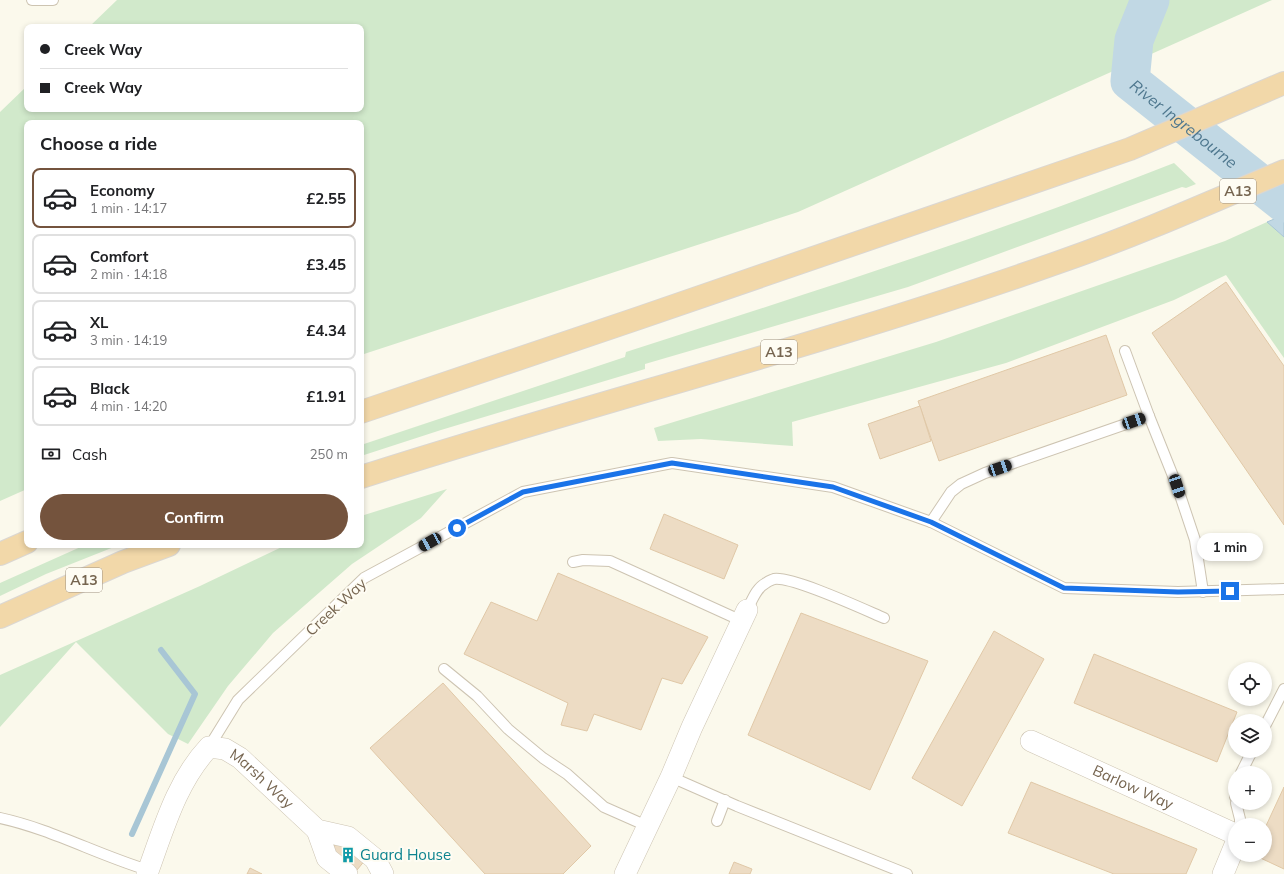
<!DOCTYPE html>
<html lang="en">
<head>
<meta charset="utf-8">
<style>
	body { margin:0; font-family:Mulish,sans-serif; background:#f2f2f2; color:#202124; height:100vh; display:flex; flex-direction:column; font-size:15px; white-space:nowrap }
	* { box-sizing:border-box; margin:0 }
	p { font-size:13px; color:#757577 }
	.icon { flex:none; width:22px; height:22px; fill:none; stroke:currentColor; stroke-width:2; stroke-linecap:round; stroke-linejoin:round }
	.map { position:relative; flex:1; overflow:hidden }
	.details { position:absolute; left:24px; top:120px; width:340px; height:428px; display:flex; flex-direction:column; background:#fff; border-radius:8px; box-shadow:0 2px 6px #0003 }
	.details>* { flex:none }
	.banner { position:absolute; left:24px; top:24px; width:340px; height:88px; border-radius:8px; box-shadow:0 2px 6px #0003; display:grid; align-content:center; height:88px; padding:0 16px; background:#fff }
	.controls { position:absolute; left:1228px; top:662px; display:grid; gap:8px }
	.controls a { display:grid; place-items:center; width:44px; height:44px; border-radius:50%; background:#fff; box-shadow:0 2px 6px #0003; font-size:20px }
	.end { position:absolute; width:18px; height:18px; margin:-9px; border:5px solid #1a73e8; background:#fff; box-shadow:0 0 0 2px #fff }
	.from { border-radius:50% }
	.bubble { position:absolute; height:28px; border-radius:14px; background:#fff; box-shadow:0 2px 6px #0003; font-size:13px; font-weight:700; line-height:28px; text-align:center }
	.car { position:absolute; width:12px; height:24px; margin:-12px -6px; border-radius:5px; box-shadow:0 0 3px 1px #0007; background:linear-gradient(#222 24%,#8ab4d8 0 40%,#222 0 76%,#8ab4d8 0 86%,#222 0) }
	.banner b { display:flex; align-items:center; gap:14px; height:38px; font-size:15px }
	.banner b+b { border-top:1px solid #e0e0e0 }
	.banner i { width:10px; height:10px; background:#202124 }
	ul { padding:0; list-style:none }
	li { display:flex; align-items:center; gap:12px; height:60px; margin:0 8px 6px; padding:0 8px; border:2px solid #e0e0e0; border-radius:8px }
	li div { flex:1 }
	li b { display:block; font-size:15px }
	li em { font-style:normal; font-weight:700 }
	li.current { border-color:#74533d }
	li>.icon { width:36px; height:36px; stroke-width:1.5 }
	h2 { padding:0 16px; font-size:18px; line-height:48px }
	.pay { display:flex; align-items:center; gap:10px; height:44px; padding:0 16px; font-size:15px }
	.pay p { margin-inline-start:auto }
	.button { display:flex; gap:8px; margin-top:auto; padding:8px 16px }
	.button a { flex:1; height:46px; border-radius:24px; background:#74533d; color:#fff; font-size:16px; font-weight:700; line-height:46px; text-align:center }
	.map>svg:first-child { display:block }
	.green { fill:#d1e9cb }
	.water { fill:#c1d8e4; stroke:#a8c6d5 }
	.lines { fill:none; stroke-linecap:round; stroke-linejoin:round }
	.stream { stroke:#a8c6d5; stroke-width:6 }
	.river { stroke:#c1d8e4; stroke-width:39 }
	.building { fill:#eddcc4; stroke:#e0c8a7 }
	.service-casing { stroke:#cdc4b2; stroke-width:12 }
	.minor-casing { stroke:#cdc4b2; stroke-width:22 }
	.trunk-casing { stroke:#dbd7d2; stroke-width:24 }
	.service { stroke:#fff; stroke-width:10 }
	.minor { stroke:#fff; stroke-width:21 }
	.trunk { stroke:#f2d8a9; stroke-width:22 }
	.route { stroke:#1a73e8; stroke-width:5 }
	.labels { text-anchor:middle; stroke-width:4; stroke-linejoin:round; paint-order:stroke }
	.shield { fill:#fefcf3; stroke:#9f9281; stroke-width:1 }
	.shield-label { font-size:14px; font-weight:bold; fill:#766550 }
	.street-label { font-size:15px; fill:#766550; stroke:#fefcf3 }
	.culture-label { font-size:15px; fill:#0d838f; stroke:#fefcf3; text-anchor:start }
	.water-label { font-size:16px; font-style:italic; fill:#4e778e; stroke:#fefcf3 }
</style>
</head>
<body>
<div class="map">
<svg width="1284" height="874" viewBox="0 0 1284 874">
	<rect width="100%" height="100%" fill="#fbf9ec"/>
	<!-- green -->
	<g class="green">
		<path d="M 117,0 L 1272,0 L 798,212 L 361,355 L 361,123 L 27,123 L 27,489 L 0,501 L 0,112 L 27,86 L 27,109 L 361,109 L 361,27 L 89,27 Z"/>
		<path d="M 1174,163 L 1196,184 L 1186,188 L 1182,187 L 908,287 L 645,364 L 645,369 L 441,430 L 361,456 L 361,445 L 625,357 L 626,352 C 810,293 994,234 1174,163 Z"/>
		<path d="M 1267,222 L 1284,237 L 1284,358 L 1226,275 L 1174,300 L 1006,363 L 792,422 L 793,446 L 701,439 L 658,441 L 654,428 L 936,342 L 1225,241 Z"/>
		<path d="M 447,489 L 421,518 L 352,564 L 273,633 L 228,686 L 188,744 L 168,734 L 76,642 L 0,727 L 0,675 L 200,586 L 286,545 L 361,545 L 361,516 Z"/>
		<path d="M 85,545 L 119,545 L 46,574 L 0,596 L 0,583 Z"/>
	</g>
	<!-- water -->
	<path class="water" d="M 1284,215 L 1284,237 L 1267,222 Z"/>
	<g class="lines">
		<!-- stream -->
		<path class="stream" d="M 132,834 L 195,694 L 161,650"/>
		<!-- river -->
		<path class="river" id="s1" d="M 1150,0 L 1134,40 L 1130,81 L 1284,203"/>
	</g>
	<!-- building -->
	<g class="building">
		<path d="M 1226,282 L 1284,366 L 1284,525 L 1152,333 Z"/>
		<path d="M 1106,335 L 1127,395 L 939,461 L 918,401 Z"/>
		<path d="M 920,406 L 931,441 L 880,459 L 868,424 Z"/>
		<path d="M 664,514 L 738,545 L 724,579 L 650,549 Z"/>
		<path d="M 558,573 L 708,637 L 682,684 L 662,678 L 641,730 L 594,714 L 587,731 L 561,725 L 568,703 L 464,654 L 491,602 L 537,621 Z"/>
		<path d="M 801,613 L 928,661 L 870,790 L 748,735 Z"/>
		<path d="M 994,631 L 1044,659 L 962,806 L 912,778 Z"/>
		<path d="M 1094,654 L 1237,712 L 1217,762 L 1074,703 Z"/>
		<path d="M 443,683 L 591,846 L 563,874 L 485,874 L 370,748 Z"/>
		<path d="M 1031,782 L 1197,849 L 1186,874 L 1114,874 L 1008,833 Z"/>
		<path d="M 1284,787 L 1284,869 L 1254,855 L 1265,855 L 1265,828 Z"/>
		<path d="M 340,839 L 366,859 L 357,870 L 331,850 Z"/>
		<path d="M 734,862 L 752,869 L 750,874 L 729,874 Z"/>
		<path d="M 250,868 L 262,874 L 247,874 Z"/>
	</g>
	<g class="lines">
		<!-- service casing -->
		<g class="service-casing">
			<g id="service">
				<path d="M 32,0 L 53,0"/>
				<path d="M 1125,351 L 1149,416 L 1177,486 L 1195,540 L 1203,592"/>
				<path d="M 931,522 L 951,492 L 961,484 L 985,473 L 1149,416"/>
				<path d="M 573,562 L 583,560 L 610,561 L 742,621"/>
				<path d="M 747,610 C 752,601 756,588 766,583 C 768,581 772,580 774,579 C 792,576 863,609 884,618"/>
				<path d="M 444,669 L 477,696 L 508,729 L 543,758 L 567,774 L 604,807 L 647,826"/>
				<path d="M 1265,726 L 1284,689"/>
				<path d="M 209,747 L 238,700 L 364,578 L 523,492 L 672,463 L 833,487 L 931,522 L 1064,588 L 1178,592 L 1284,589"/>
				<path d="M 1241,773 L 1252,751"/>
				<path d="M 671,777 L 737,806 L 907,874"/>
				<path d="M 1235,790 L 1235,797"/>
				<path d="M 1236,803 L 1240,819 L 1240,825"/>
				<path d="M 0,818 C 51,829 98,855 148,870"/>
				<path d="M 717,821 L 725,800"/>
			</g>
		</g>
		<!-- minor casing -->
		<g class="minor-casing">
			<g id="minor">
				<path id="s2" d="M 1031,741 L 1235,834"/>
				<path d="M 317,830 L 327,858 L 347,874"/>
				<path id="s3" d="M 147,874 C 163,831 176,782 209,747 L 225,749 L 240,758 L 317,830 L 348,837 L 375,859 L 383,874"/>
				<path d="M 625,874 L 671,777 L 692,727 L 747,610"/>
				<path d="M 1223,874 L 1235,845"/>
			</g>
		</g>
		<!-- trunk casing -->
		<g class="trunk-casing">
			<g id="trunk">
				<path d="M 361,412 L 639,318 L 1130,149 L 1284,83"/>
				<path d="M 361,477 C 594,402 832,343 1062,261 C 1137,235 1211,202 1284,171"/>
				<path d="M 0,554 L 27,542"/>
				<path d="M 0,617 L 123,562 L 169,545"/>
			</g>
		</g>
		<!-- service -->
		<use href="#service" class="service"/>
		<!-- minor -->
		<use href="#minor" class="minor"/>
		<!-- trunk -->
		<use href="#trunk" class="trunk"/>
	</g>
	<g class="lines">
		<!-- route -->
		<path class="route" d="M 457,528 L 523,492 L 672,463 L 833,487 L 931,522 L 1064,588 L 1178,592 L 1230,591"/>
	</g>
	<!-- icons -->
	<defs>
		<g id="building-bare" transform="scale(1.2)"><path d="M-4-6H4V6H1V3H-1V6H-4ZM-2.5-4.3h1.7v1.8h-1.7ZM.8-4.3h1.7v1.8H.8ZM-2.5-1h1.7V.8h-1.7ZM.8-1h1.7V.8H.8Z" fill="#0f9aa8" stroke="#fefcf3" stroke-width="2.5" paint-order="stroke"/></g>
	</defs>
	<g fill-rule="evenodd">
		<use href="#building-bare" x="348" y="855"/>
	</g>
	<g class="labels">
		<!-- shield labels -->
		<g class="shield">
			<rect x="1220" y="179" width="36" height="24" rx="3"/>
			<rect x="761" y="340" width="36" height="24" rx="3"/>
			<rect x="66" y="568" width="36" height="24" rx="3"/>
		</g>
		<g class="shield-label">
			<text x="1238" y="196">A13</text>
			<text x="779" y="357">A13</text>
			<text x="84" y="585">A13</text>
		</g>
		<!-- street labels -->
		<g class="street-label">
			<text transform="translate(336 607) rotate(-43)" y="5">Creek Way</text>
			<text dy="5" stroke="none"><textPath href="#s3" startOffset="206">Marsh Way</textPath></text>
			<text dy="5" stroke="none"><textPath href="#s2" startOffset="112">Barlow Way</textPath></text>
		</g>
		<!-- culture labels -->
		<g class="culture-label">
			<text x="360" y="860">Guard House</text>
		</g>
		<!-- water labels -->
		<g class="water-label">
			<text dy="6" stroke="none"><textPath href="#s1" startOffset="153">River Ingrebourne</textPath></text>
		</g>
	</g>
</svg>
<div class="controls">
<a><svg class="icon" aria-label="locate" viewBox="0 0 24 24"><circle cx="12" cy="12" r="6"/><path d="M12 2v4M12 18v4M2 12h4M18 12h4"/></svg></a>
<a><svg class="icon" aria-label="layers" viewBox="0 0 24 24"><path d="M12 4l9 5-9 5-9-5zM3 14l9 5 9-5"/></svg></a>
<a>+</a>
<a>−</a>
</div>
<i class="end from" style="left:457px;top:528px"></i>
<i class="end" style="left:1230px;top:591px"></i>
<div class="bubble" style="left:1197px;top:533px;width:66px">1 min</div>
<i class="car" style="left:1134px;top:421px;rotate:71deg"></i>
<i class="car" style="left:1000px;top:468px;rotate:71deg"></i>
<i class="car" style="left:1177px;top:486px;rotate:162deg"></i>
<i class="car" style="left:430px;top:542px;rotate:241deg"></i>
<div class="banner">
<b><i class="from"></i>Creek Way</b>
<b><i></i>Creek Way</b>
</div>
<section class="details">
<h2>Choose a ride</h2>
<ul>
<li class="current"><svg class="icon" aria-label="car" viewBox="0 0 24 24"><path d="M5 17H2v-5l4-1 3-4h7l3 4 3 1v5h-3M9 17h6M6 11h13"/><circle cx="7" cy="17" r="2"/><circle cx="17" cy="17" r="2"/></svg><div><b>Economy</b><p>1 min · 14:17</p></div><em>£2.55</em></li>
<li><svg class="icon" aria-label="car" viewBox="0 0 24 24"><path d="M5 17H2v-5l4-1 3-4h7l3 4 3 1v5h-3M9 17h6M6 11h13"/><circle cx="7" cy="17" r="2"/><circle cx="17" cy="17" r="2"/></svg><div><b>Comfort</b><p>2 min · 14:18</p></div><em>£3.45</em></li>
<li><svg class="icon" aria-label="car" viewBox="0 0 24 24"><path d="M5 17H2v-5l4-1 3-4h7l3 4 3 1v5h-3M9 17h6M6 11h13"/><circle cx="7" cy="17" r="2"/><circle cx="17" cy="17" r="2"/></svg><div><b>XL</b><p>3 min · 14:19</p></div><em>£4.34</em></li>
<li><svg class="icon" aria-label="car" viewBox="0 0 24 24"><path d="M5 17H2v-5l4-1 3-4h7l3 4 3 1v5h-3M9 17h6M6 11h13"/><circle cx="7" cy="17" r="2"/><circle cx="17" cy="17" r="2"/></svg><div><b>Black</b><p>4 min · 14:20</p></div><em>£1.91</em></li>
</ul>
<div class="pay"><svg class="icon" aria-label="cash" viewBox="0 0 24 24"><path d="M3 7h18v10H3z"/><circle cx="12" cy="12" r="2"/></svg>Cash<p>250 m</p></div>
<div class="button"><a>Confirm</a></div>
</section>
</div>
</body>
</html>
